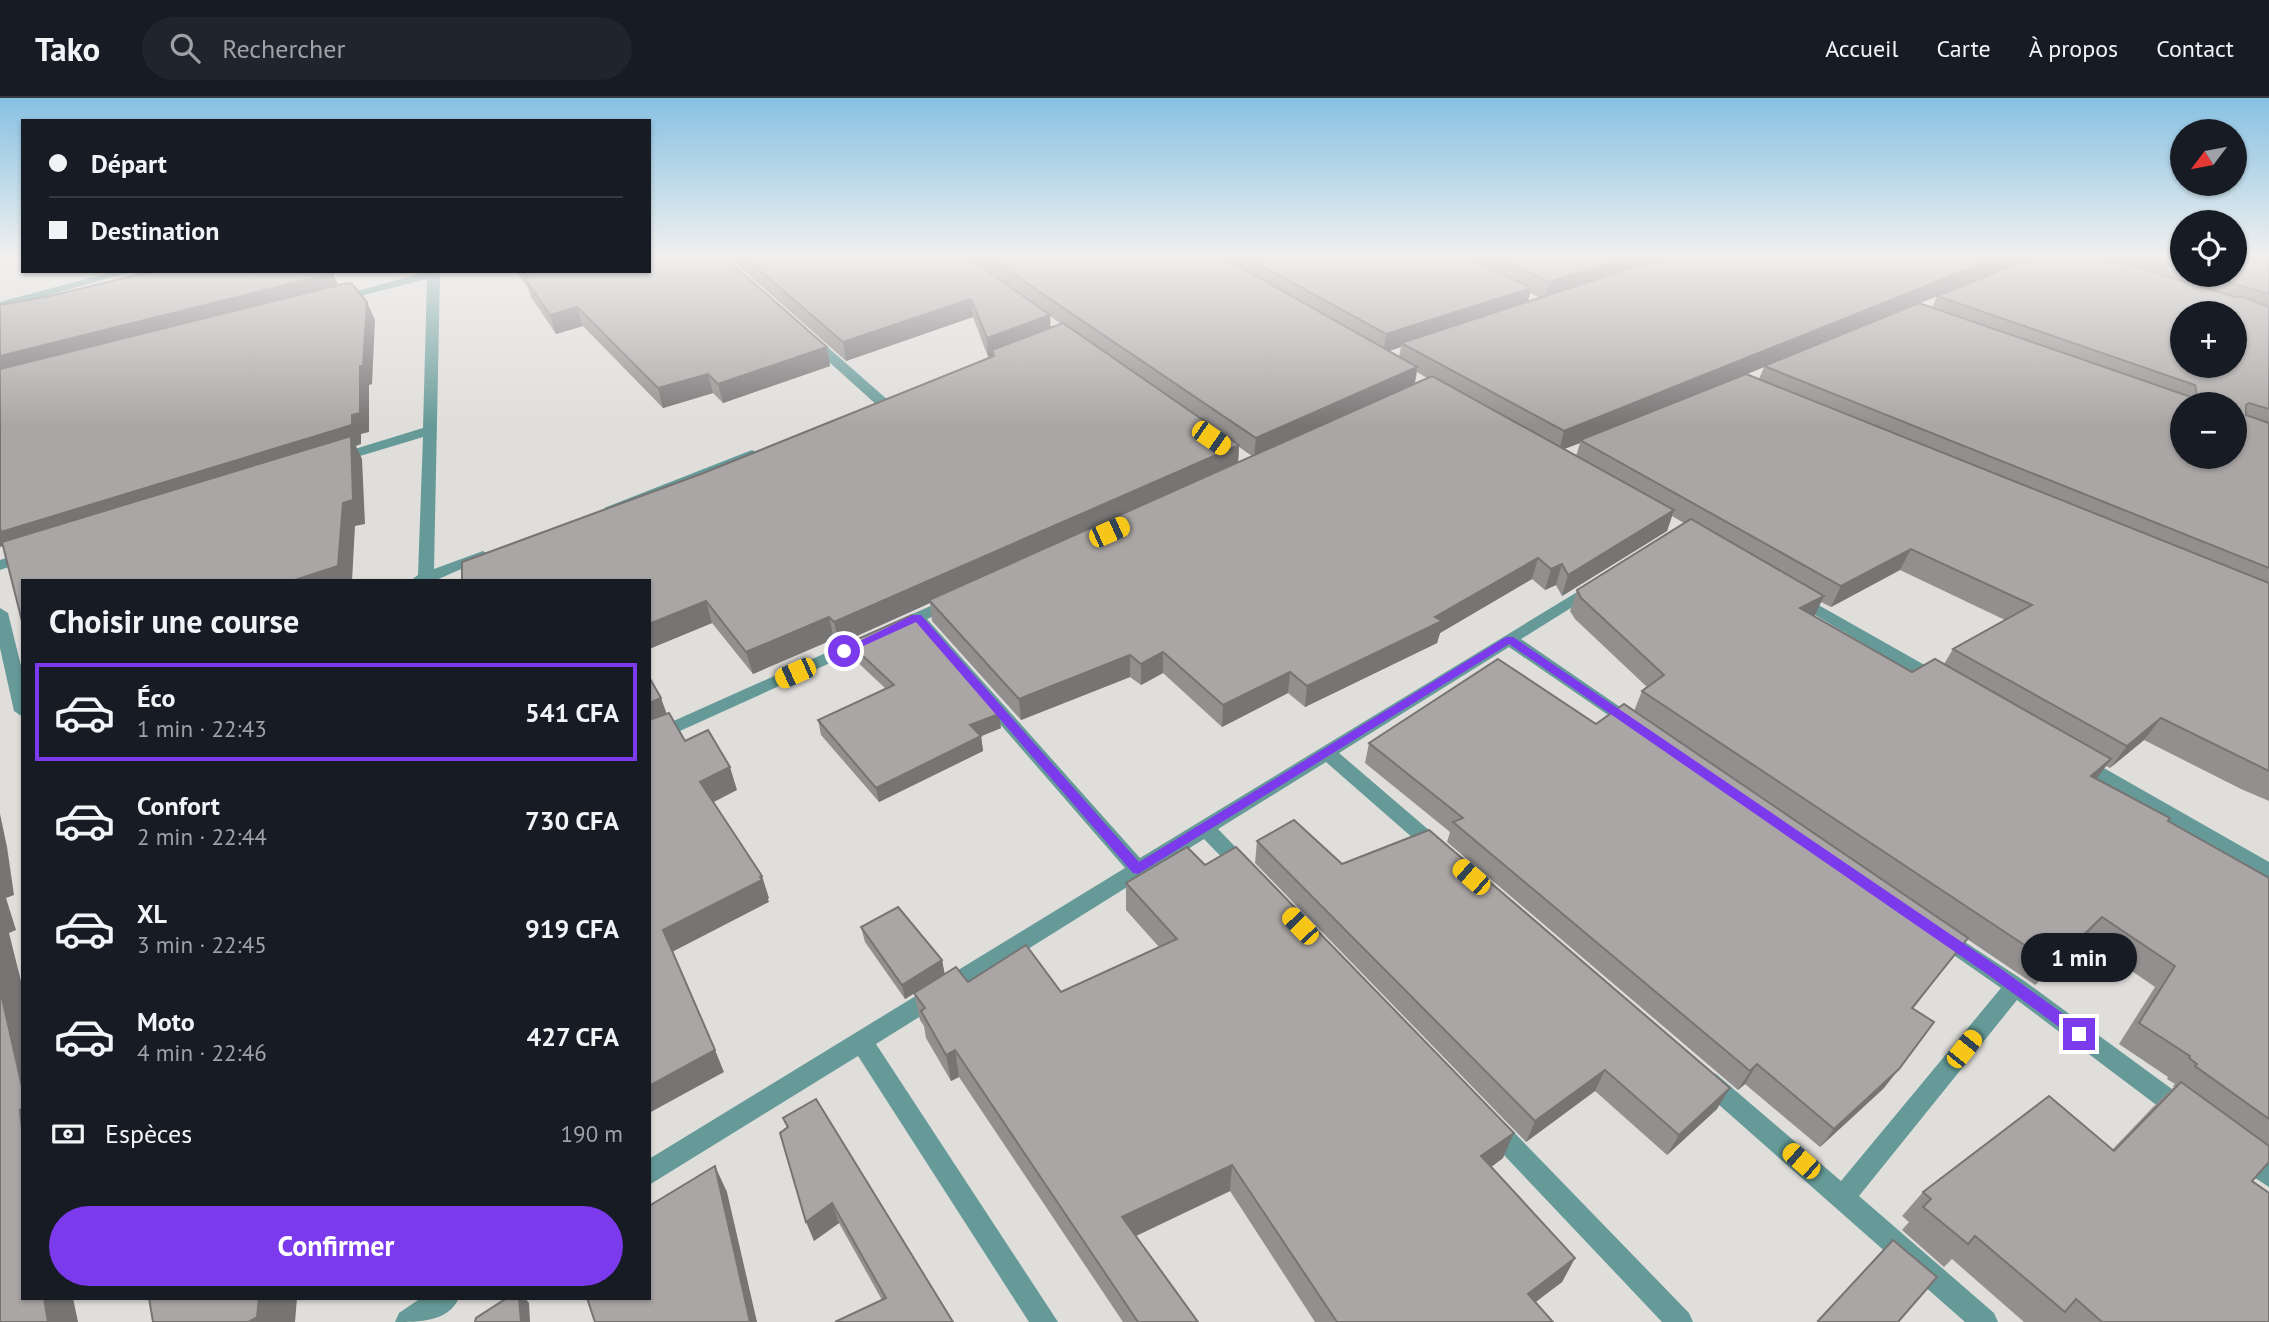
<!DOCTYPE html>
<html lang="fr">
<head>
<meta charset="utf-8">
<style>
	body { margin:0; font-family:"PT Sans",sans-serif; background:#20242c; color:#f1f3f6; height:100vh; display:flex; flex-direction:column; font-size:26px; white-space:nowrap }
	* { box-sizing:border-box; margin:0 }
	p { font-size:23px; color:#9ea1a6 }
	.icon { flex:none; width:38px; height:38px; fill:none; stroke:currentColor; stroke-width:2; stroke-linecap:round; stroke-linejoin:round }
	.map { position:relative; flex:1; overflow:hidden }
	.sheet { position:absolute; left:21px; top:481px; width:630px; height:721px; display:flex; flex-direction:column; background:#171b24; border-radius:0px; box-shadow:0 2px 5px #0004 }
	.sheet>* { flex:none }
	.top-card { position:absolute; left:21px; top:21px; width:630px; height:154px; border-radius:0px; box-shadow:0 2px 5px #0004; display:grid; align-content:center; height:154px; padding:0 28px; background:#171b24 }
	.needle { width:46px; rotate:238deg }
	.buttons { position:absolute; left:2170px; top:21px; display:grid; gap:14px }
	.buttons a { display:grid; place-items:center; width:77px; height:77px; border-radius:50%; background:#171b24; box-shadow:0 2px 5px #0004; font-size:35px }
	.end { position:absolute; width:32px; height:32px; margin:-16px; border:9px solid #7c3aed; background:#fff; box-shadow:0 0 0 4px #fff }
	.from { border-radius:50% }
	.bubble { position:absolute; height:49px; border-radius:24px; background:#171b24; box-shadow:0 2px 5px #0004; font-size:23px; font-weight:800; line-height:49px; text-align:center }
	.car { position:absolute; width:21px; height:42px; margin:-21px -10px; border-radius:9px; box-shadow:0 0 5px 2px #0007; background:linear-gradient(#f5c518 24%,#345 0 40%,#f5c518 0 76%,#345 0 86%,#f5c518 0) }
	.top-card b { display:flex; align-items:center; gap:24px; height:66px; font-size:26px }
	.top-card b+b { border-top:2px solid #363941 }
	.top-card i { width:18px; height:18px; background:#f1f3f6 }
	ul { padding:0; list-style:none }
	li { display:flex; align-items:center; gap:21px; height:98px; margin:0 14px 10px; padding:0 14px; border:4px solid transparent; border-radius:0px }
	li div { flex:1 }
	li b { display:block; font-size:26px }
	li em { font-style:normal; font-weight:800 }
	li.current { border-color:#7c3aed }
	li>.icon { width:63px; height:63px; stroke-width:1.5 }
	h2 { padding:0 28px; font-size:32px; line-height:84px }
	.pay { display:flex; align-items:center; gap:18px; height:77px; padding:0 28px; font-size:26px }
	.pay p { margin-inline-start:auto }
	.action { display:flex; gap:14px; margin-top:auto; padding:14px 28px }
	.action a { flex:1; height:80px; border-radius:42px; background:#7c3aed; color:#fff; font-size:28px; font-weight:800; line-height:80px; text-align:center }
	header { display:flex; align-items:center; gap:42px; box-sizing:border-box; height:98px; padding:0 35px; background:#171b24; border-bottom:2px solid #363941 }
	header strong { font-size:33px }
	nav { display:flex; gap:38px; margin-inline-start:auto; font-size:24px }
	.search { width:490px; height:63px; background:#20242c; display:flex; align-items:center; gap:18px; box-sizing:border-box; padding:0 24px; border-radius:38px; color:#9ea1a6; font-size:26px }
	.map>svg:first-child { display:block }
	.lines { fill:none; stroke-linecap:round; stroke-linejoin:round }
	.minor { fill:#659a98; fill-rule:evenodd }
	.wall { fill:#928f8e; fill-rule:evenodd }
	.shaded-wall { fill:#777474 }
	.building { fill:#aaa6a5; stroke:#777474; stroke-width:2; fill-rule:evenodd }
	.route { fill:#7c3aed }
</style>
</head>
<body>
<header>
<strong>Tako</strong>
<div class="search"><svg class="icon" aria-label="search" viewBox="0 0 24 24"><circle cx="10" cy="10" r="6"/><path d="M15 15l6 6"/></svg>Rechercher</div>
<nav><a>Accueil</a><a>Carte</a><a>À propos</a><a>Contact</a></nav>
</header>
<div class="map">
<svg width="2269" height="1224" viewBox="0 0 2269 1224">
	<rect width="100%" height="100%" fill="#dfdedb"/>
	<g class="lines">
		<!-- minor -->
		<g class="minor">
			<path d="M 116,173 L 134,173 L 0,211 L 0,204 Z"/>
			<path d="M 428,173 L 438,173 L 440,176 L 434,471 L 483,453 L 491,458 L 434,483 L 410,483 L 418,477 L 423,339 L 337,365 L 330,361 L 332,358 L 423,330 L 427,181 L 336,204 L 330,201 Z"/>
			<path d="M 807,238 L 815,238 L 889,303 L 889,309 L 879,309 L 807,244 Z"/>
			<path d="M 752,352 L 759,356 L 757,359 L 616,413 L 611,414 L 604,410 Z"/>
			<path d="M 30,452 L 38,457 L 35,460 L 0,472 L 0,462 Z"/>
			<path d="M 1592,485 L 1600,490 L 1598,493 L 1521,541 L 1639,622 L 1642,626 L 1639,630 L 1627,630 L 1509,549 L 1339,655 L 1444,745 L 1447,750 L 1444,755 L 1437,757 L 1430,755 L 1326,664 L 1218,731 L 1251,765 L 1254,770 L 1251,775 L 1244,778 L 1237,775 L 1204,741 L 876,946 L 1058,1224 L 1029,1224 L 858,958 L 649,1087 L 649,1061 L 1125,770 L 914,527 L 649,647 L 649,634 L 946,501 L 958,501 L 960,504 L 958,507 L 927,521 L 1140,760 Z"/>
			<path d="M 1799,496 L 1944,578 L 1947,582 L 1944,586 L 1932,586 L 1793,504 L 1791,501 L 1793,498 Z"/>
			<path d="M 0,510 L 8,515 L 23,576 L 23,619 L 14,613 L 0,550 Z"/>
			<path d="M 2081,657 L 2269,764 L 2269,782 L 2075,669 L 2072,664 L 2075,659 Z"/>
			<path d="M 1942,829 L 2023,882 L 2191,1005 L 2195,1013 L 2191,1021 L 2183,1024 L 2175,1021 L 2017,902 L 1859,1098 L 1994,1215 L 1998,1224 L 1965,1224 L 1700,990 L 1696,983 L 1700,976 L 1708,973 L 1716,976 L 1841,1083 L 2001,890 L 1935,844 L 1932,838 L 1935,832 Z"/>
			<path d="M 1494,1019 L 1502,1022 L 1689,1215 L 1693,1224 L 1662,1224 L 1486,1038 L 1482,1030 L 1486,1022 Z"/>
			<path d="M 2244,1048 L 2269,1063 L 2269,1089 L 2235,1067 L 2232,1059 L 2235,1051 Z"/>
			<path d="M 421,1200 L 459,1200 C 448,1224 419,1224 395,1224 L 399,1215 Z"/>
		</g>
	</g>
	<!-- wall -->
	<g class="wall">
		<path d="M 726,157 L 2037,157 L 1894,216 L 1932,210 L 1937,198 L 2040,157 L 2182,157 L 2182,177 L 2235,177 L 2269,157 L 2269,703 L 2241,691 L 2144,642 L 2110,670 L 2106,668 L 2096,681 L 2269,780 L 2269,1064 L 2252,1083 L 2269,1224 L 2024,1224 L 1952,1161 L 1944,1169 L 1902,1132 L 1909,1124 L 1902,1118 L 1923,1094 L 2112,1052 L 2154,1008 L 2174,989 L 2173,988 L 2175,986 L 2167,981 L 2168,979 L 2119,946 L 2155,889 L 2084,840 L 2035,887 L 1967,841 L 1913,911 L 1884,990 L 1820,1049 L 1745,986 L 1738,992 L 1447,744 L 1450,734 L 1365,665 L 1369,645 L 1596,626 L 1634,613 L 1642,593 L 1647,589 L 1575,521 L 1570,513 L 1577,492 L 1684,425 L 1672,418 L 1667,433 L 1562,498 L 1556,487 L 1545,492 L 1532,481 L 1440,535 L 1437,545 L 1305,609 L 1288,595 L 1222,629 L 1163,575 L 1141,587 L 1130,579 L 1021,622 L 932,523 L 930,505 L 839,546 L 834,541 L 753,576 L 712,525 L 649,551 L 649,483 L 701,376 L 992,258 L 988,259 L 973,219 L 846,263 ZM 1530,195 L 1540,200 L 1528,203 ZM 1050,218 L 1061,226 L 1050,230 ZM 1401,249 L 1399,259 L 1389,253 ZM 1764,269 L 1759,281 L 1747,276 ZM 1417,274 L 1427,280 L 1415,285 ZM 1580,345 L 1576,358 L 1564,351 ZM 1239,349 L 1252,358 L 1238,364 ZM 1900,472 L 2005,522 L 1953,551 L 1944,566 L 1912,574 L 1814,518 L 1821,504 L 1831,509 Z"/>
		<path d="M 515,173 L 649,173 L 827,249 L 830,268 L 723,305 L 713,295 L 663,310 L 583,228 L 556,236 L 531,199 L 528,190 Z"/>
		<path d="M 849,545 L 1001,630 L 981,638 L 983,653 L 879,704 L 821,637 L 818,622 L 886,591 L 852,559 Z"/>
		<path d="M 1257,743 L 1342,766 L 1717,1011 L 1667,1057 L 1595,993 L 1526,1044 L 1255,765 Z"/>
		<path d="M 1126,785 L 1503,1060 L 1491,1069 L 1575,1160 L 1562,1184 L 1535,1204 L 1553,1224 L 1315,1224 L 1230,1093 L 1136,1138 L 1198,1224 L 1123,1224 L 959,979 L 951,983 L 926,940 L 924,928 L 920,922 L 914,895 L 905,901 L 865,844 L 861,829 L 942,862 L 944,876 L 968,884 L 1061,894 L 1159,849 L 1126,812 Z"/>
		<path d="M 783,1020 L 953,1224 L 882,1202 L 839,1125 L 814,1143 L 787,1030 Z"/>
	</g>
	<!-- shaded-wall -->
	<g class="shaded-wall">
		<path d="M 1636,157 L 1686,157 L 1545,202 L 1549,184 Z"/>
		<path d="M 2003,157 L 2037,157 L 1766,268 L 1764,268 L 1764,269 L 1583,344 L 1580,342 L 1580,345 L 1559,353 L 1564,333 Z"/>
		<path d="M 333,175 L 341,193 L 0,280 L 0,258 Z"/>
		<path d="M 1531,190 L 1527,208 L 1401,245 L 1401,249 L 1383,255 L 1386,236 Z"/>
		<path d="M 971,201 L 973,219 L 846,263 L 843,244 Z"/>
		<path d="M 367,204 L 375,222 L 372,286 L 369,287 L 369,334 L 361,336 L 361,346 L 356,348 L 362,361 L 365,426 L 355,428 L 352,483 L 292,483 L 10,446 L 0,449 L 0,426 L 352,317 L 360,268 Z"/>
		<path d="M 577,209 L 583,228 L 556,236 L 550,217 Z"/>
		<path d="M 1050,217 L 1051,235 L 992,252 L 992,258 L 988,259 L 987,240 Z"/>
		<path d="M 827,249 L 830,268 L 723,305 L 718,286 Z"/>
		<path d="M 1417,269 L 1414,289 L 1254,360 L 1256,340 Z"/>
		<path d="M 708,276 L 713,295 L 663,310 L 658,290 Z"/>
		<path d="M 1239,347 L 1238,367 L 929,502 L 930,505 L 839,546 L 834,524 Z"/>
		<path d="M 1674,412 L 1667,433 L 1562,498 L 1568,477 Z"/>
		<path d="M 1911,451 L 1900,472 L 1831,509 L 1841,488 Z"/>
		<path d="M 1538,460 L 1532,481 L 1440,535 L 1437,545 L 1305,609 L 1307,588 L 1435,519 Z"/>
		<path d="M 1562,466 L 1556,487 L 1545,492 L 1551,471 Z"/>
		<path d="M 1824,498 L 1814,519 L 1800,510 Z"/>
		<path d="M 706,503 L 712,525 L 649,551 L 649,526 Z"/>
		<path d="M 829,519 L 834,541 L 753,576 L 746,554 Z"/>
		<path d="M 1163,554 L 1163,575 L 1141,587 L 1141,566 Z"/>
		<path d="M 1130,557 L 1130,579 L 1021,622 L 1019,601 Z"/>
		<path d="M 1290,574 L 1288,595 L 1222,629 L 1223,607 Z"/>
		<path d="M 661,600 L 669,622 L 649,631 L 649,605 Z"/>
		<path d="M 999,616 L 1001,630 L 972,642 L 970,627 Z"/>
		<path d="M 2161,620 L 2144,642 L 2110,670 L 2127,648 Z"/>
		<path d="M 981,638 L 983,653 L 879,704 L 876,690 Z"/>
		<path d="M 2111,661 L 2095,683 L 2091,678 Z"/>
		<path d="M 730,669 L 737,692 L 708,707 L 700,684 Z"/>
		<path d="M 0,716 L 7,749 L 14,797 L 6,800 L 16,832 L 9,835 L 23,891 L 23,993 L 0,891 Z"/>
		<path d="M 762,778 L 769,800 L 768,801 L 769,804 L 672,854 L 663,832 Z"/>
		<path d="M 2102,819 L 2084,840 L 2035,887 L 2053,866 Z"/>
		<path d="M 942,862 L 945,877 L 905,901 L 902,887 Z"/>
		<path d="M 715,952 L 724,974 L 649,1015 L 649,988 Z"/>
		<path d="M 955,952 L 959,979 L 951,983 L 946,957 Z"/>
		<path d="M 1757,966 L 1745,986 L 1738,992 L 1750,973 Z"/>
		<path d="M 1899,971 L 1884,990 L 1820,1049 L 1834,1031 Z"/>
		<path d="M 1605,972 L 1595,993 L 1526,1044 L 1535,1023 Z"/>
		<path d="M 1730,990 L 1717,1011 L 1667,1057 L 1679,1037 Z"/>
		<path d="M 23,1010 L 23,1041 L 20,1012 Z"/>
		<path d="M 1514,1035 L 1503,1060 L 1471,1084 L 1481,1058 Z"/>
		<path d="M 1232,1067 L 1230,1093 L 1123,1144 L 1122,1119 Z"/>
		<path d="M 715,1068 L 727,1094 L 757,1224 L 750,1224 Z"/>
		<path d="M 832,1105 L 839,1125 L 814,1143 L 806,1124 Z"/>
		<path d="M 1575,1160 L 1562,1184 L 1516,1219 L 1528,1196 Z"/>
		<path d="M 44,1200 L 73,1200 L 78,1224 L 48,1224 Z"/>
		<path d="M 259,1200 L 297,1200 L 295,1224 L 248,1224 Z"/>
		<path d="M 519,1200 L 525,1200 L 529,1205 L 530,1224 L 521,1224 Z"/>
	</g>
	<!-- building -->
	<g class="building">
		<path d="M 649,157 L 722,157 L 827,249 L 718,286 L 708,276 L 658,290 L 577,209 L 550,217 L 525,181 L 528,180 L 523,173 L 649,173 Z"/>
		<path d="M 742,157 L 965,157 L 1050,217 L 987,240 L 971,201 L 843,244 Z"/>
		<path d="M 985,157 L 1219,157 L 1417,269 L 1256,340 Z"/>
		<path d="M 1242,157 L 1462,157 L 1531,190 L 1386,236 Z"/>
		<path d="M 1490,157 L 1636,157 L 1549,184 Z"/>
		<path d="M 1671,157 L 2003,157 L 1564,333 L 1401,245 Z"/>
		<path d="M 2040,157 L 2095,157 L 2236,199 L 2244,199 L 2269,209 L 2269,311 L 2249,305 L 2246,307 L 2246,317 L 2269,325 L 2269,470 L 1764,268 L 1919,205 L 2194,300 L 2197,297 L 2195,287 L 1937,198 ZM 2182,215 L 2235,215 L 2235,268 L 2182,268 ZM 2182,306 L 2235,306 L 2235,359 L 2182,359 Z"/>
		<path d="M 2137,157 L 2182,157 L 2182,170 Z"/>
		<path d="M 2235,157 L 2269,157 L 2269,196 L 2204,177 L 2235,177 Z"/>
		<path d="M 154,173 L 332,173 L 333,175 L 0,258 L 0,207 L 50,198 Z"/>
		<path d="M 351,185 L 367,204 L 363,268 L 360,268 L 360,315 L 352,317 L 352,327 L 1,434 L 0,429 L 0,271 L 343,186 Z"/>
		<path d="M 1063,225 L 1239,347 L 834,524 L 829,519 L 746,554 L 706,503 L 649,526 L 649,483 L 462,483 L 462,464 L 701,376 L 994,258 L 992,252 Z"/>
		<path d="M 1746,276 L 2269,485 L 2269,673 L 2161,620 L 2127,648 L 1953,551 L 2032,507 L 1911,451 L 1841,488 L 1580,342 Z"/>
		<path d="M 1432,278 L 1674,412 L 1568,477 L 1562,466 L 1551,471 L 1538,460 L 1435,519 L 1442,523 L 1307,588 L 1290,574 L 1223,607 L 1163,554 L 1141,566 L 1130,557 L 1019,601 L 929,502 Z"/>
		<path d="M 351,338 L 353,402 L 343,405 L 338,468 L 292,483 L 23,483 L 23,527 L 2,444 Z"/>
		<path d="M 1691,421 L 1824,498 L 1800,510 L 1912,574 L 1935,561 L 2111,661 L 2091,678 L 2170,720 L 2168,723 L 2269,780 L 2269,1021 L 2195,968 L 2197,966 L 2189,960 L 2190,958 L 2139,925 L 2175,868 L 2102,819 L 2053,866 L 1642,593 L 1664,577 L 1581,500 L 1577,492 Z"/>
		<path d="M 912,517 L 999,616 L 970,627 L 981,638 L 876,690 L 818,622 L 894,587 L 849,545 Z"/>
		<path d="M 1498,561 L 1596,626 L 1624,606 L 1968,840 L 1912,910 L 1934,924 L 1899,971 L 1834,1031 L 1757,966 L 1750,973 L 1453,724 L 1463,720 L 1369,645 Z"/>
		<path d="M 649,579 L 661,600 L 649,605 Z"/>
		<path d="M 669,615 L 685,643 L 708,632 L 730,669 L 700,684 L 762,778 L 760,779 L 762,782 L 663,832 L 715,952 L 649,988 L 649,622 Z"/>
		<path d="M 1294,722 L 1342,766 L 1429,732 L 1730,990 L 1679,1037 L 1605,972 L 1535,1023 L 1257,743 Z"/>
		<path d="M 1187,749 L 1205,767 L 1236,749 L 1514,1035 L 1481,1058 L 1575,1160 L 1528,1196 L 1553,1224 L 1337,1224 L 1232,1067 L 1122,1119 L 1198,1224 L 1138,1224 L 955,952 L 946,957 L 921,913 L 925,910 L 914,895 L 956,869 L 968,884 L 1026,847 L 1061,894 L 1177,841 L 1126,785 Z"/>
		<path d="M 898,809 L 942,862 L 902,887 L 861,829 Z"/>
		<path d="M 0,891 L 23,993 L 23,1010 L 20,1012 L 23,1041 L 23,1200 L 44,1200 L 48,1224 L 0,1224 Z"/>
		<path d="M 2181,984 L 2269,1048 L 2269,1064 L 2252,1083 L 2269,1095 L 2269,1224 L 2102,1224 L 2076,1201 L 2065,1214 L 1975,1138 L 1968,1146 L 1923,1109 L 1931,1101 L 1923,1094 L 2049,998 L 2114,1053 Z"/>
		<path d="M 816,1001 L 953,1224 L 835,1224 L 886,1200 L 832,1105 L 806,1124 L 780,1035 L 788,1029 L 783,1020 Z"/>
		<path d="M 715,1068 L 750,1224 L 595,1224 L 587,1200 L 649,1200 L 649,1108 Z"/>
		<path d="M 1893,1142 L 1937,1179 L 1898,1224 L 1820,1224 L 1818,1223 Z"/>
		<path d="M 149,1200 L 259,1200 L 257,1219 L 248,1224 L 153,1224 Z"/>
		<path d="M 507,1200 L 519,1200 L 521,1224 L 475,1224 L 476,1220 Z"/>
	</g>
	<!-- sky -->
	<linearGradient id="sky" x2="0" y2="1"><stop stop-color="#86c1e2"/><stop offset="0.48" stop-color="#f1f0ef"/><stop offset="1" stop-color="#f1f0ef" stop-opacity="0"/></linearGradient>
	<rect width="2269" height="328" fill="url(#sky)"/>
	<!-- route -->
	<path class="route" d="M 913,517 L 921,517 L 1139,764 L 1506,539 L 1513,539 L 1997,868 L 2084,931 L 2086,936 L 2079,942 L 2074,940 L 1987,876 L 1509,546 L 1138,776 L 1133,775 L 916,524 L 848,555 L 839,553 Z"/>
</svg>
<div class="buttons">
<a><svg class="needle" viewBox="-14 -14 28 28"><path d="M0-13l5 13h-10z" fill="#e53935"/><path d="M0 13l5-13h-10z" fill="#9ea1a6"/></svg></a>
<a><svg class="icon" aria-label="locate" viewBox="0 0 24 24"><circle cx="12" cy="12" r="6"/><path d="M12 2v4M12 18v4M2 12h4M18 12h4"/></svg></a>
<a>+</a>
<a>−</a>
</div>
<i class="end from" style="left:844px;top:553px"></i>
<i class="end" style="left:2079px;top:936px"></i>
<div class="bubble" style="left:2021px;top:835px;width:116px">1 min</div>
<i class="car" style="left:1211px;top:340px;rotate:125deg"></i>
<i class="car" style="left:1109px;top:434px;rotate:66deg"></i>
<i class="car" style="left:795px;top:575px;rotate:246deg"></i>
<i class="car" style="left:1471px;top:779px;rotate:311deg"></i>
<i class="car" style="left:1300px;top:828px;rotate:316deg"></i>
<i class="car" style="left:1964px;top:951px;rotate:39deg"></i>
<i class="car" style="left:1801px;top:1063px;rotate:311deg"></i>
<div class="top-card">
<b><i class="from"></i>Départ</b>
<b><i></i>Destination</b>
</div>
<section class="sheet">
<h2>Choisir une course</h2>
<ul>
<li class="current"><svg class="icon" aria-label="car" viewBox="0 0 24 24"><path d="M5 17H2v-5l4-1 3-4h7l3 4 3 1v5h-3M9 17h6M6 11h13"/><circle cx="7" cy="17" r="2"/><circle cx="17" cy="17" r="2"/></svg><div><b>Éco</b><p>1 min · 22:43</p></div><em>541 CFA</em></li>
<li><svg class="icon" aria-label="car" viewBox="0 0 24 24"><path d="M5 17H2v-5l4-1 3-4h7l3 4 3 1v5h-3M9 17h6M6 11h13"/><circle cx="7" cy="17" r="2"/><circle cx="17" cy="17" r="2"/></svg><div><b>Confort</b><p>2 min · 22:44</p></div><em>730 CFA</em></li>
<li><svg class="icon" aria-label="car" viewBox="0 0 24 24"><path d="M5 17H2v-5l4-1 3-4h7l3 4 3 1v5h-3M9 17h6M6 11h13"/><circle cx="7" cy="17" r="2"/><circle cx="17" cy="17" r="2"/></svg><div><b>XL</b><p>3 min · 22:45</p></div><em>919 CFA</em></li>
<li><svg class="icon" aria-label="car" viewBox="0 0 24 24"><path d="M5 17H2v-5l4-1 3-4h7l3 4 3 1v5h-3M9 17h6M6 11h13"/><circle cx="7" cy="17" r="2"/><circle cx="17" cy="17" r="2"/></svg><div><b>Moto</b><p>4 min · 22:46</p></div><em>427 CFA</em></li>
</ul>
<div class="pay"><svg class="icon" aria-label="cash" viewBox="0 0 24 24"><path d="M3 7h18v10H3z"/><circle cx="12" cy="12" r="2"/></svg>Espèces<p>190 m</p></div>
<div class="action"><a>Confirmer</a></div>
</section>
</div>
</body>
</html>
